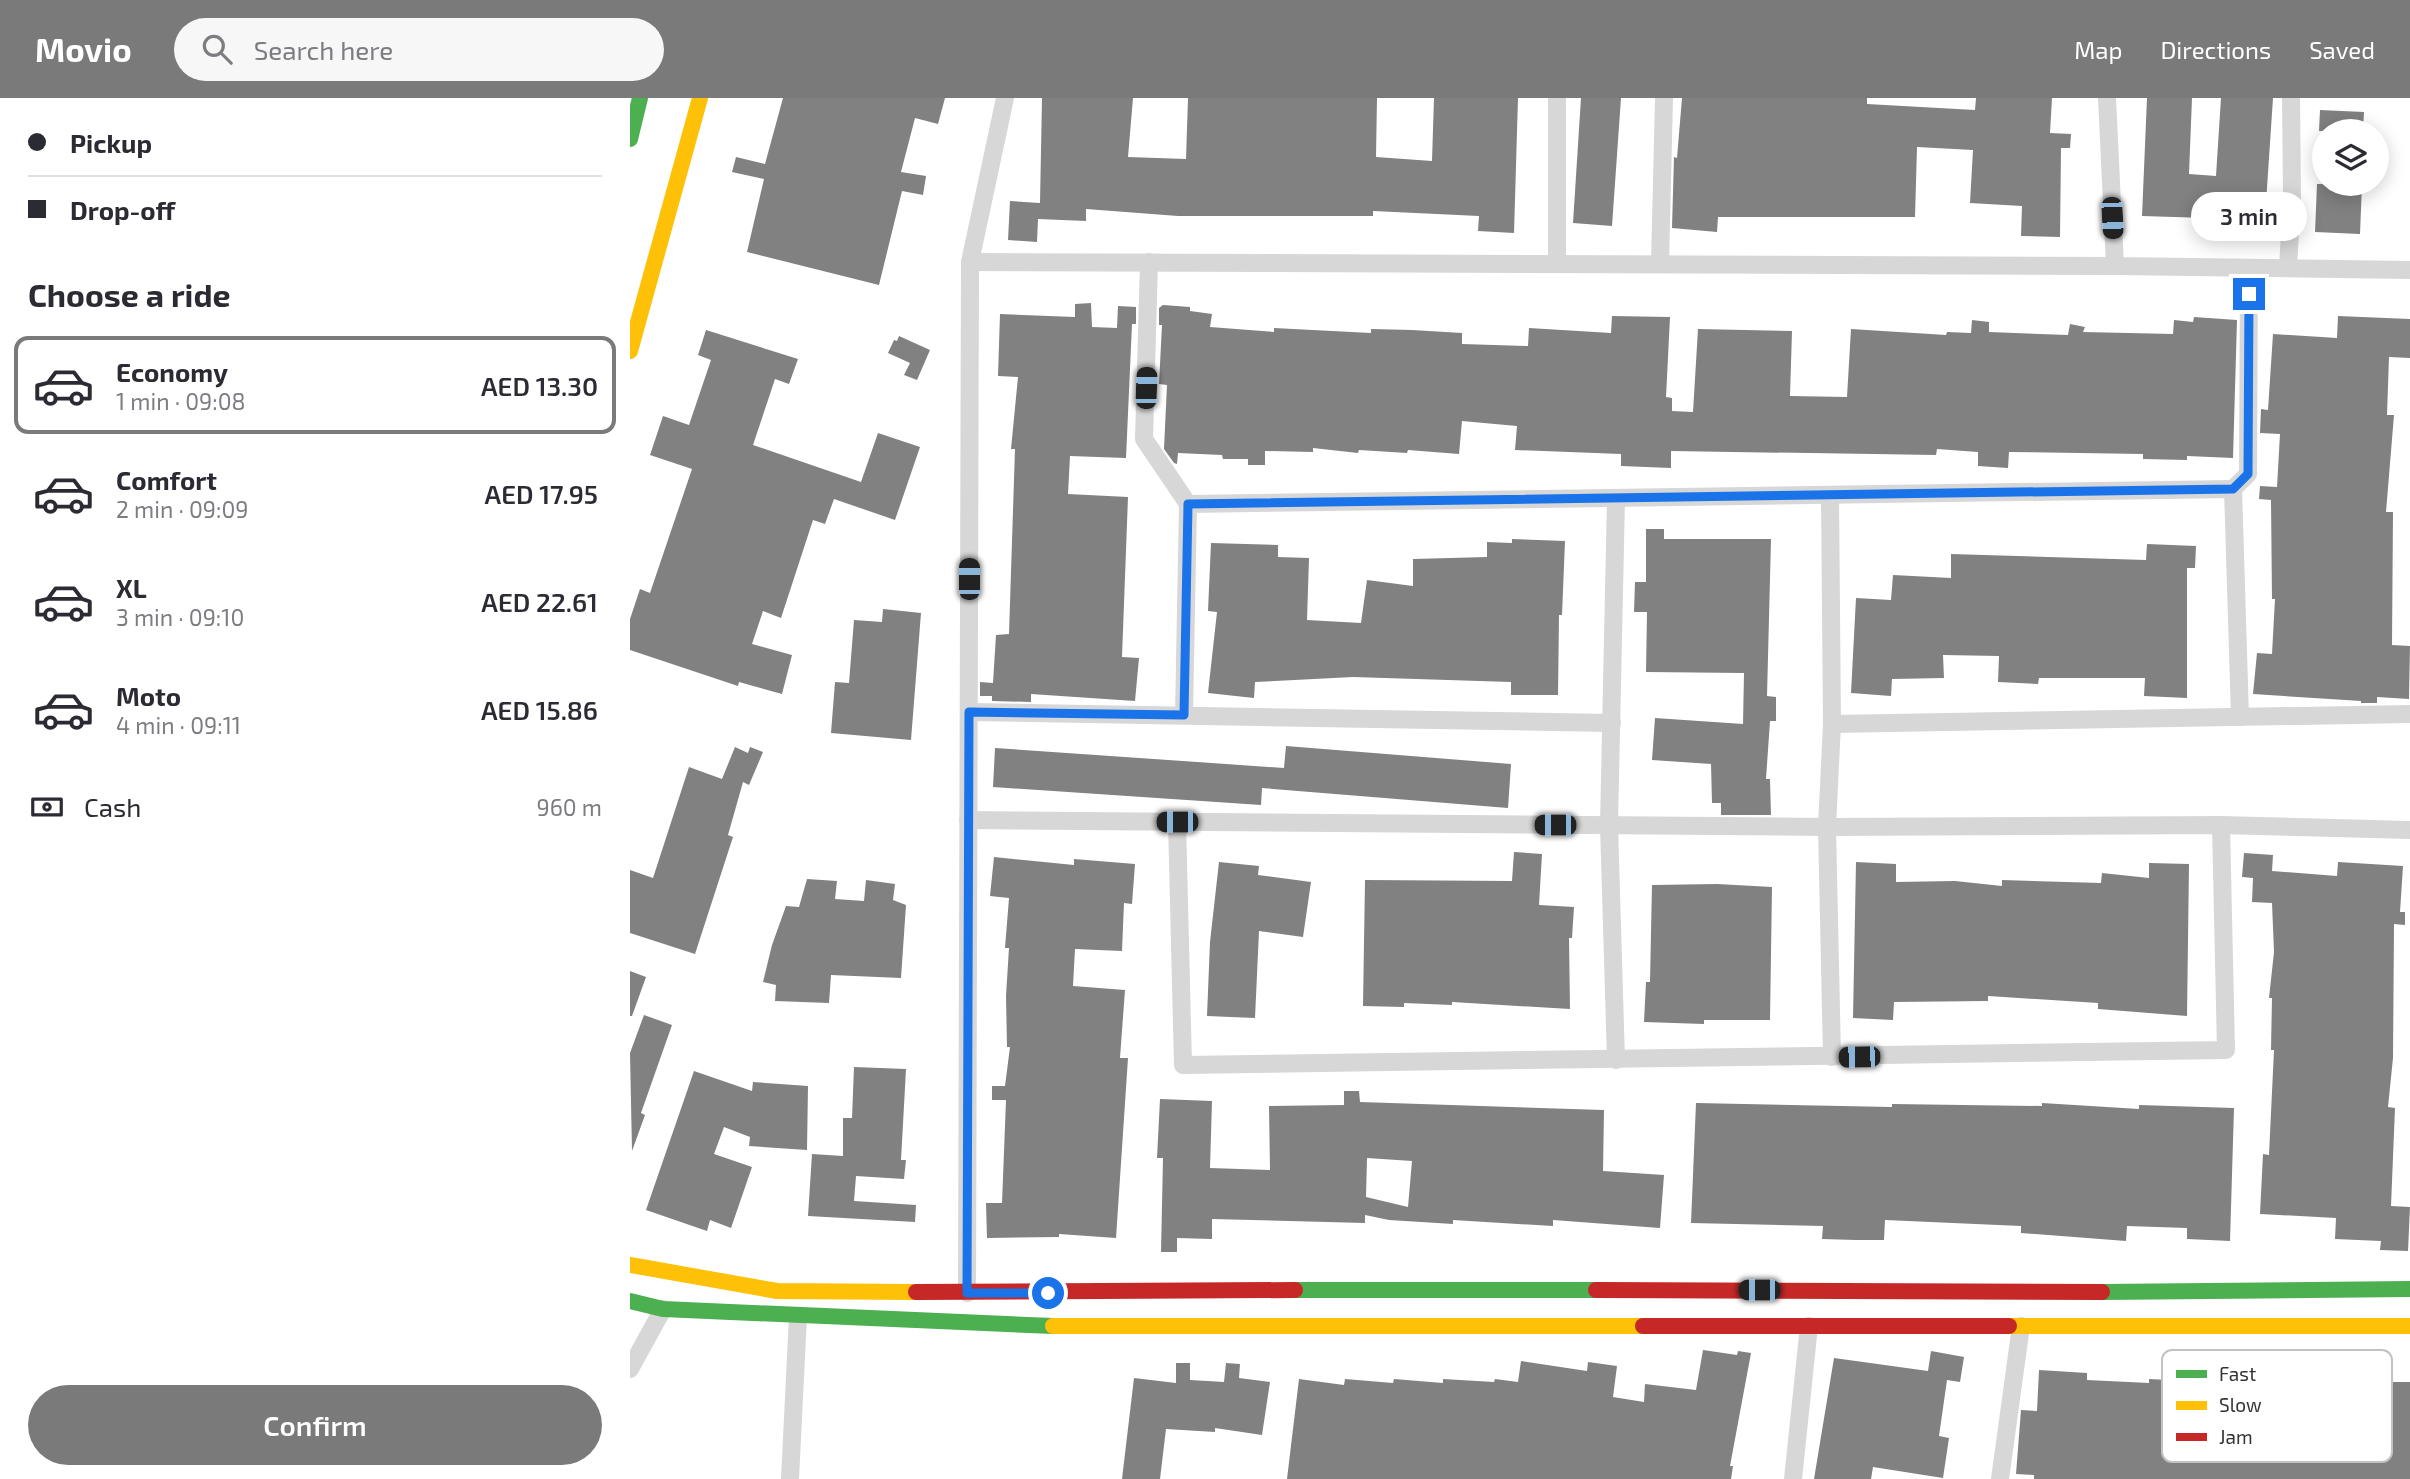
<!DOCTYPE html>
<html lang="en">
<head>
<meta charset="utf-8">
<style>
	body { margin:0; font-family:"Exo 2",sans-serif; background:#f7f7f7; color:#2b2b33; height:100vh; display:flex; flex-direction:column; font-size:26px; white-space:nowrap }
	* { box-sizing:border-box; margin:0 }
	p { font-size:23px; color:#7c7c81 }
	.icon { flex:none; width:38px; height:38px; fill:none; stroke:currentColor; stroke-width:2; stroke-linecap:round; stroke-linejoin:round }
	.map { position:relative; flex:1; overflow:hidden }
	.sheet { display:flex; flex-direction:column; background:#fff; width:630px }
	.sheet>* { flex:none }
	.hud { display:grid; align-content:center; height:154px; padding:0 28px; background:#fff }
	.fabs { position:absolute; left:1682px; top:21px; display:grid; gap:14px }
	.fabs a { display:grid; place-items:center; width:77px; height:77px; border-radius:50%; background:#fff; box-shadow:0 4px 18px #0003; font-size:35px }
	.end { position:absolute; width:32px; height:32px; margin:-16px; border:9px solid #1a73e8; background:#fff; box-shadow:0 0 0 4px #fff }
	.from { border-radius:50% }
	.bubble { position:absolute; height:49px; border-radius:24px; background:#fff; box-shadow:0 4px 18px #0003; font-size:23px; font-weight:600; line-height:49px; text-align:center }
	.car { position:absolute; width:21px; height:42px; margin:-21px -10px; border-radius:9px; box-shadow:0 0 5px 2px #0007; background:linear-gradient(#222 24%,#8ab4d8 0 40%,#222 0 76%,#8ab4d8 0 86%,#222 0) }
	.hud b { display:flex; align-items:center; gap:24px; height:66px; font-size:26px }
	.hud b+b { border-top:2px solid #e1e1e2 }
	.hud i { width:18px; height:18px; background:#2b2b33 }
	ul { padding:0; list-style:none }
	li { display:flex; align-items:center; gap:21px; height:98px; margin:0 14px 10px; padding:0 14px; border:4px solid transparent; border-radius:14px }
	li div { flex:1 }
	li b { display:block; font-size:26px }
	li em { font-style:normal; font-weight:600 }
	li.current { border-color:#7a7a7a }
	li>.icon { width:63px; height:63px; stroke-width:1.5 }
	h2 { padding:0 28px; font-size:32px; line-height:84px }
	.pay { display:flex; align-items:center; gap:18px; height:77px; padding:0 28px; font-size:26px }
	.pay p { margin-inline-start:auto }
	.primary-button { display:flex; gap:14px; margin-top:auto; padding:14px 28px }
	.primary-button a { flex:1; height:80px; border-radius:42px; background:#7a7a7a; color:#fff; font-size:28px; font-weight:600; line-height:80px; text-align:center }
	header { display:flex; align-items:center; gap:42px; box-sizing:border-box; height:98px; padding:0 35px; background:#7a7a7a; color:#fff }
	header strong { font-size:33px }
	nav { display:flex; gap:38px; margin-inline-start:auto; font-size:24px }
	.search { width:490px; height:63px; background:#f7f7f7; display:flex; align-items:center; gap:18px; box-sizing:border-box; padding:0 24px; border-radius:38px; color:#7c7c81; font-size:26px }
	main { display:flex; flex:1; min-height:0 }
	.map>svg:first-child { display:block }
	.building { fill:#818181; fill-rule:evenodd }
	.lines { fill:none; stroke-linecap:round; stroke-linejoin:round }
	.street { stroke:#d7d7d7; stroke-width:18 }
	.fast { stroke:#4caf50; stroke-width:16 }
	.slow { stroke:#ffc107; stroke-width:16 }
	.jam { stroke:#c62828; stroke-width:16 }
	.route { stroke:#1a73e8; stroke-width:9 }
	.key { fill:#fff; stroke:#c2c2c2; stroke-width:2 }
	.key-label { font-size:19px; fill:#333 }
</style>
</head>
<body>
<header>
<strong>Movio</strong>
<div class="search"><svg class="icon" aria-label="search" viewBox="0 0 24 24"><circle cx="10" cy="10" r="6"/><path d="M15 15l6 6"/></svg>Search here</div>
<nav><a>Map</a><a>Directions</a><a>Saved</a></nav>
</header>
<main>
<section class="sheet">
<div class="hud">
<b><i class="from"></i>Pickup</b>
<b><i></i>Drop-off</b>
</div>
<h2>Choose a ride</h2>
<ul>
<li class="current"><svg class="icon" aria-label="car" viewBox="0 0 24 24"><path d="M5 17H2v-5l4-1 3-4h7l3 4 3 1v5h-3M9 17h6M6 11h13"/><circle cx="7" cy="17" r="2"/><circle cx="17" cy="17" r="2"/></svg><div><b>Economy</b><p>1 min · 09:08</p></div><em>AED 13.30</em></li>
<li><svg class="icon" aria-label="car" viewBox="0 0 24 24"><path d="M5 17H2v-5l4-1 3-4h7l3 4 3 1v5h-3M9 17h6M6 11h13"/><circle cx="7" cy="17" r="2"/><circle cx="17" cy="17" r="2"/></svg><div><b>Comfort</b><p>2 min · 09:09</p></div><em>AED 17.95</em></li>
<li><svg class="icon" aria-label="car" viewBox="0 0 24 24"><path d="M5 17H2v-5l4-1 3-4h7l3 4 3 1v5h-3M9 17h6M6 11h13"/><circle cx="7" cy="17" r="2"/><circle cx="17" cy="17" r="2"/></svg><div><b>XL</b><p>3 min · 09:10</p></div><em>AED 22.61</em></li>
<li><svg class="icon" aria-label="car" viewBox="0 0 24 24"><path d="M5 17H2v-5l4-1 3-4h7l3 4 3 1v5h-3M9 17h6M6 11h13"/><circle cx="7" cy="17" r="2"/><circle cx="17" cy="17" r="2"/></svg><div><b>Moto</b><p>4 min · 09:11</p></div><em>AED 15.86</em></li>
</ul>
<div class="pay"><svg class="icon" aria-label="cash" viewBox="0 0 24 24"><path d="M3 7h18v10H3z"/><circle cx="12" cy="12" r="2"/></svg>Cash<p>960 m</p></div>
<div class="primary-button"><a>Confirm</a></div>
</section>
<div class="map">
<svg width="1780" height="1381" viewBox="0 0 1780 1381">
	<rect width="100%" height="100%" fill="#fff"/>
	<!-- building -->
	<g class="building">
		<path d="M 153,0 L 315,0 L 308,26 L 285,20 L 271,74 L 296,78 L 293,97 L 272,93 L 249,187 L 117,154 L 134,81 L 102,74 L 106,59 L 135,66 Z"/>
		<path d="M 412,0 L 503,0 L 498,59 L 556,61 L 558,0 L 747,0 L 746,59 L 802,63 L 804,0 L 888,0 L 884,135 L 848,133 L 849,118 L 743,113 L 743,118 L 548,118 L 456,111 L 456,123 L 408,121 L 407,144 L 378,142 L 380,103 L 410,105 Z"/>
		<path d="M 951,0 L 991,0 L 982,128 L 943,125 Z"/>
		<path d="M 1052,0 L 1237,0 L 1237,6 L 1345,12 L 1346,0 L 1422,0 L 1420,35 L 1441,36 L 1440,50 L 1431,50 L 1430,139 L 1391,138 L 1392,108 L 1340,105 L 1343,52 L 1287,49 L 1285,119 L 1088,119 L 1087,134 L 1042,130 L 1044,59 L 1047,60 Z"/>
		<path d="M 1517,0 L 1562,0 L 1559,76 L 1586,78 L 1591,0 L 1643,0 L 1634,135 L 1575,131 L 1576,120 L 1512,118 Z"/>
		<path d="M 1690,12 L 1734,14 L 1733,33 L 1689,33 Z"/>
		<path d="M 1687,86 L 1732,86 L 1730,136 L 1685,134 Z"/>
		<path d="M 461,205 L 462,229 L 487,230 L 488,208 L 506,209 L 506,226 L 502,226 L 496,360 L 440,358 L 438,396 L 498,399 L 492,559 L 509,560 L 505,603 L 401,596 L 401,604 L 362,603 L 362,598 L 350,598 L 350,584 L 363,585 L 366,537 L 379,536 L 385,351 L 381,351 L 388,279 L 368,278 L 370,216 L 445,219 L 445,206 Z"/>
		<path d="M 533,207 L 560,209 L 560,213 L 582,216 L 580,229 L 644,234 L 644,230 L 741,235 L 741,231 L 782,232 L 832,235 L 832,246 L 898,248 L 899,230 L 981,235 L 982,218 L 1040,219 L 1036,299 L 1042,300 L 1042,313 L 1063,314 L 1068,231 L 1162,233 L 1160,298 L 1217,299 L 1221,231 L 1316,237 L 1317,234 L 1341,235 L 1342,222 L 1359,224 L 1359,234 L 1438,237 L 1440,226 L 1455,229 L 1453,234 L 1543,236 L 1544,222 L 1563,224 L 1564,219 L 1607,222 L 1603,360 L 1557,358 L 1557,362 L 1513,361 L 1513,356 L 1379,354 L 1378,370 L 1348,368 L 1348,354 L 1307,351 L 1306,357 L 1041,353 L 1041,370 L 991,368 L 991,356 L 885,352 L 887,328 L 832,323 L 829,356 L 778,352 L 777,355 L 729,352 L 728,355 L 683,350 L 683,354 L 635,353 L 635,367 L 618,367 L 618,361 L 593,361 L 592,357 L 548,355 L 547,366 L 544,365 L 534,351 L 537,287 L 529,286 L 532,227 L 529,227 L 529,210 Z"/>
		<path d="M 1708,218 L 1780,221 L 1780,260 L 1759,259 L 1757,317 L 1764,317 L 1756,414 L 1763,414 L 1762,547 L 1780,548 L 1779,601 L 1747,599 L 1747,605 L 1731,605 L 1731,603 L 1623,596 L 1627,555 L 1642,556 L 1645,501 L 1642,501 L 1641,402 L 1629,401 L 1630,388 L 1647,389 L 1650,336 L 1630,335 L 1631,311 L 1638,312 L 1643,236 L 1707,240 Z"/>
		<path d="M 76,232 L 168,261 L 159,286 L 145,281 L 123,347 L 231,384 L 248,335 L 290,349 L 265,422 L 204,401 L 195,426 L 183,422 L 151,520 L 133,513 L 122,546 L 162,557 L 152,596 L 109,584 L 108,588 L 0,552 L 0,521 L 10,491 L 20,495 L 62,371 L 20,357 L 33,318 L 59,327 L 81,262 L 68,257 Z"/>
		<path d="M 269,238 L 300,252 L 287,282 L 274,277 L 280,265 L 258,255 L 264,242 L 267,243 Z"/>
		<path d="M 1016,431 L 1034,431 L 1034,441 L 1141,441 L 1137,598 L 1146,599 L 1146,623 L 1140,623 L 1136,681 L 1140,681 L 1141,717 L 1091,717 L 1091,705 L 1082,705 L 1081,666 L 1022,662 L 1025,620 L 1113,626 L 1114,575 L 1016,574 L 1017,514 L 1004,514 L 1005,484 L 1016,484 Z"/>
		<path d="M 882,441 L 935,443 L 932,517 L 929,517 L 928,597 L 881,597 L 881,584 L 723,579 L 625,584 L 624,600 L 578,595 L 587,514 L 578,513 L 581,445 L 648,447 L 648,459 L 679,460 L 677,522 L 731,525 L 737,482 L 783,488 L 783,461 L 857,459 L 857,444 L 882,445 Z"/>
		<path d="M 1517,446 L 1566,448 L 1565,470 L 1557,470 L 1557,600 L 1514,598 L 1515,580 L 1409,580 L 1408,586 L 1368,584 L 1369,558 L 1313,557 L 1314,580 L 1262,581 L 1261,598 L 1221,595 L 1226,500 L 1261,502 L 1263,477 L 1321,480 L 1321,456 L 1516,462 Z"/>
		<path d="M 253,511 L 291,515 L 281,642 L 201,635 L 205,584 L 219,585 L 224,522 L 252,524 Z"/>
		<path d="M 656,648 L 881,666 L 878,710 L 632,690 L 631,707 L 363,689 L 365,650 L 654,670 Z"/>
		<path d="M 105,649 L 118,655 L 120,649 L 133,654 L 119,687 L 113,684 L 98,737 L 103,739 L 65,856 L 0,835 L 0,772 L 23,780 L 59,669 L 92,681 Z"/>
		<path d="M 884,754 L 912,756 L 909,807 L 944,809 L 942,840 L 939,840 L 940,911 L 822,904 L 822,907 L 774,905 L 774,909 L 733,908 L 735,782 L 882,783 Z"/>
		<path d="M 1614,755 L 1643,757 L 1642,773 L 1707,778 L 1708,764 L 1773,768 L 1770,814 L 1775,814 L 1775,827 L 1764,826 L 1763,960 L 1758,1009 L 1765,1010 L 1761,1108 L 1780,1109 L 1778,1153 L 1750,1152 L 1751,1143 L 1705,1141 L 1706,1120 L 1630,1116 L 1633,1056 L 1639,1057 L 1644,952 L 1641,952 L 1642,900 L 1639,900 L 1644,854 L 1642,805 L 1622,804 L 1623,780 L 1612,779 Z"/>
		<path d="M 364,759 L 444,767 L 444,761 L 505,766 L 502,806 L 494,805 L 492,853 L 445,851 L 443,888 L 495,892 L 490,960 L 498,960 L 486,1140 L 429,1136 L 429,1139 L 357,1140 L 356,1105 L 372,1105 L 376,1002 L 362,1002 L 362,988 L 375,988 L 380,949 L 377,949 L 376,898 L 379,850 L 375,850 L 379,800 L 360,798 Z"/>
		<path d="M 589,764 L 629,768 L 628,777 L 681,784 L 673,839 L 629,833 L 625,920 L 577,918 L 580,844 Z"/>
		<path d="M 1226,764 L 1266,766 L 1266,784 L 1325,783 L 1372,788 L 1372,782 L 1471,785 L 1472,775 L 1519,780 L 1519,765 L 1559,766 L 1557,918 L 1468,911 L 1468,905 L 1358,898 L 1358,903 L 1264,904 L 1263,922 L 1223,920 Z"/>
		<path d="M 177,781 L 207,783 L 205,801 L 234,803 L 236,782 L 265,786 L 263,802 L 276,807 L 271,880 L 201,877 L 199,905 L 145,903 L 146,887 L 133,884 L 142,847 L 156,808 L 169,809 Z"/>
		<path d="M 1087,786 L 1142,789 L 1140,922 L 1074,922 L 1074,926 L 1014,924 L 1016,884 L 1020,884 L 1022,787 Z"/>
		<path d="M 0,873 L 16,879 L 2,918 L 0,918 Z"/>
		<path d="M 14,917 L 42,927 L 11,1015 L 15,1017 L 2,1053 L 0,955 Z"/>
		<path d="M 224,969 L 276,971 L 271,1062 L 276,1062 L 274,1081 L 226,1078 L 224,1103 L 286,1107 L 285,1124 L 178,1118 L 182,1056 L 213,1058 L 213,1020 L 222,1020 Z"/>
		<path d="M 64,973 L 122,993 L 123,984 L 178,988 L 177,1052 L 119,1048 L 120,1039 L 94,1029 L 84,1056 L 122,1069 L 101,1130 L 80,1122 L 77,1133 L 16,1112 Z"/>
		<path d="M 714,993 L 729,993 L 730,1004 L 974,1012 L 973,1073 L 1034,1077 L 1030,1130 L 923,1122 L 923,1128 L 823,1122 L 823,1126 L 759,1122 L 735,1117 L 735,1125 L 582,1121 L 582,1141 L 547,1140 L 547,1154 L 531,1154 L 533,1060 L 527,1060 L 530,1001 L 582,1003 L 580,1070 L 640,1072 L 639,1008 L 714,1007 ZM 737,1060 L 782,1063 L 778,1109 L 736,1099 Z"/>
		<path d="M 1066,1005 L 1262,1009 L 1262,1006 L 1412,1008 L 1412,1005 L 1509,1011 L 1509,1007 L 1604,1010 L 1600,1143 L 1557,1141 L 1557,1130 L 1497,1128 L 1496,1143 L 1391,1135 L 1391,1128 L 1255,1122 L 1254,1142 L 1226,1142 L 1192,1141 L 1193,1128 L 1061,1125 Z"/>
		<path d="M 1073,1252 L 1107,1257 L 1108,1253 L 1121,1255 L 1100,1368 L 1103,1368 L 1101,1381 L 657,1381 L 669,1281 L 714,1287 L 715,1281 L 763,1285 L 764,1281 L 813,1285 L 813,1281 L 864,1284 L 865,1281 L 888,1284 L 891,1263 L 957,1273 L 958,1264 L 987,1268 L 983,1299 L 1014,1304 L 1015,1286 L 1066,1292 Z"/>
		<path d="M 1301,1253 L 1334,1259 L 1330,1284 L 1317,1282 L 1309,1338 L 1319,1340 L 1313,1380 L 1243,1369 L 1241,1381 L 1184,1381 L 1204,1260 L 1298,1273 Z"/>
		<path d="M 546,1265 L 560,1265 L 560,1282 L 594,1284 L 596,1265 L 610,1266 L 609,1280 L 640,1284 L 632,1337 L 585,1330 L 585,1334 L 536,1331 L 530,1381 L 492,1381 L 504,1280 L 546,1285 Z"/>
		<path d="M 1409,1272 L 1457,1275 L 1457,1282 L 1519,1285 L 1519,1281 L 1612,1286 L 1612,1284 L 1663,1284 L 1664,1280 L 1758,1289 L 1758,1284 L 1780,1284 L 1780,1381 L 1404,1381 L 1404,1377 L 1386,1376 L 1391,1312 L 1407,1313 Z"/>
	</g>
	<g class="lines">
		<!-- street -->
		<g class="street">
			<path d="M 927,0 L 927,166"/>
			<path d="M 1477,0 L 1485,168 L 1780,172"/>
			<path d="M 340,164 L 1485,168"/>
			<path d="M 519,164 L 514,341 L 558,406"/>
			<path d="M 1030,166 L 1034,0"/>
			<path d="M 1658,170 L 1662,98 L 1661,0"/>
			<path d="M 1603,391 L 1618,376 L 1619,170"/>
			<path d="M 1200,397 L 1202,626"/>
			<path d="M 339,614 L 982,625"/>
			<path d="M 554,617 L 558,406 L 1603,391 L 1610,619"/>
			<path d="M 338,722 L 1197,729 L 1591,727 L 1780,732"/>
			<path d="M 547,724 L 553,967 L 1596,952 L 1591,727"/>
			<path d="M 1202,959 L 1197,729 L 1202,626 L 1780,616"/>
			<path d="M 986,962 L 979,727 L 986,400"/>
			<path d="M 337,1195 L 340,164 L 375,0"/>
			<path d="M 0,1271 L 33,1211"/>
			<path d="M 160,1381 L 168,1218"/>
			<path d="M 1163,1381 L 1179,1228"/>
			<path d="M 1370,1381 L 1391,1228"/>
		</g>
		<!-- fast -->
		<g class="fast">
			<path d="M 0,41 L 10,0"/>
			<path d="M 665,1192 L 966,1192"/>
			<path d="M 1472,1194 L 1780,1191"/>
			<path d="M 0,1203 L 33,1211 L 423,1228"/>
		</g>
		<!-- slow -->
		<g class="slow">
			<path d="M 0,253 L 70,0"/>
			<path d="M 0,1167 L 147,1193 L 286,1194"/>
			<path d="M 423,1228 L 1013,1228"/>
			<path d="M 1379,1228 L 1780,1228"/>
		</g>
		<!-- jam -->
		<g class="jam">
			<path d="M 966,1192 L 1472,1194"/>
			<path d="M 286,1194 L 665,1192"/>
			<path d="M 1013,1228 L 1379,1228"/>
		</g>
	</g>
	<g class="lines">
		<!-- route -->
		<path class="route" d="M 418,1195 L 337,1195 L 339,614 L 554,617 L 558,406 L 1603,391 L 1618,376 L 1619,196"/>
	</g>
	<!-- legend -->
	<rect x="1532" y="1252" width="230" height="112" rx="10" class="key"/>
	<rect x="1546" y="1272" width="31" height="8" fill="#4caf50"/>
	<rect x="1546" y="1303" width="31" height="9" fill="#ffc107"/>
	<rect x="1546" y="1335" width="31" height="8" fill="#c62828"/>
	<g class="key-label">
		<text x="1589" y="1283">Fast</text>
		<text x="1589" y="1314">Slow</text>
		<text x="1589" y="1346">Jam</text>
	</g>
</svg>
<div class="fabs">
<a><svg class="icon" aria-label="layers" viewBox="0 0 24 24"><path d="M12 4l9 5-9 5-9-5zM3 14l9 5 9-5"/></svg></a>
</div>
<i class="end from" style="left:418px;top:1195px"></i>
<i class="end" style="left:1619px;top:196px"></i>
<div class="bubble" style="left:1561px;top:94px;width:116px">3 min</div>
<i class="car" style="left:1482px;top:120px;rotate:177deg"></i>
<i class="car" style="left:516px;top:290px;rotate:2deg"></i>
<i class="car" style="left:339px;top:481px;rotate:0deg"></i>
<i class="car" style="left:547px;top:724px;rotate:270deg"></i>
<i class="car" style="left:925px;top:727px;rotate:270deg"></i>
<i class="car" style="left:1229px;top:959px;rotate:269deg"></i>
<i class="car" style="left:1129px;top:1192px;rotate:270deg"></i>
</div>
</main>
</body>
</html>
